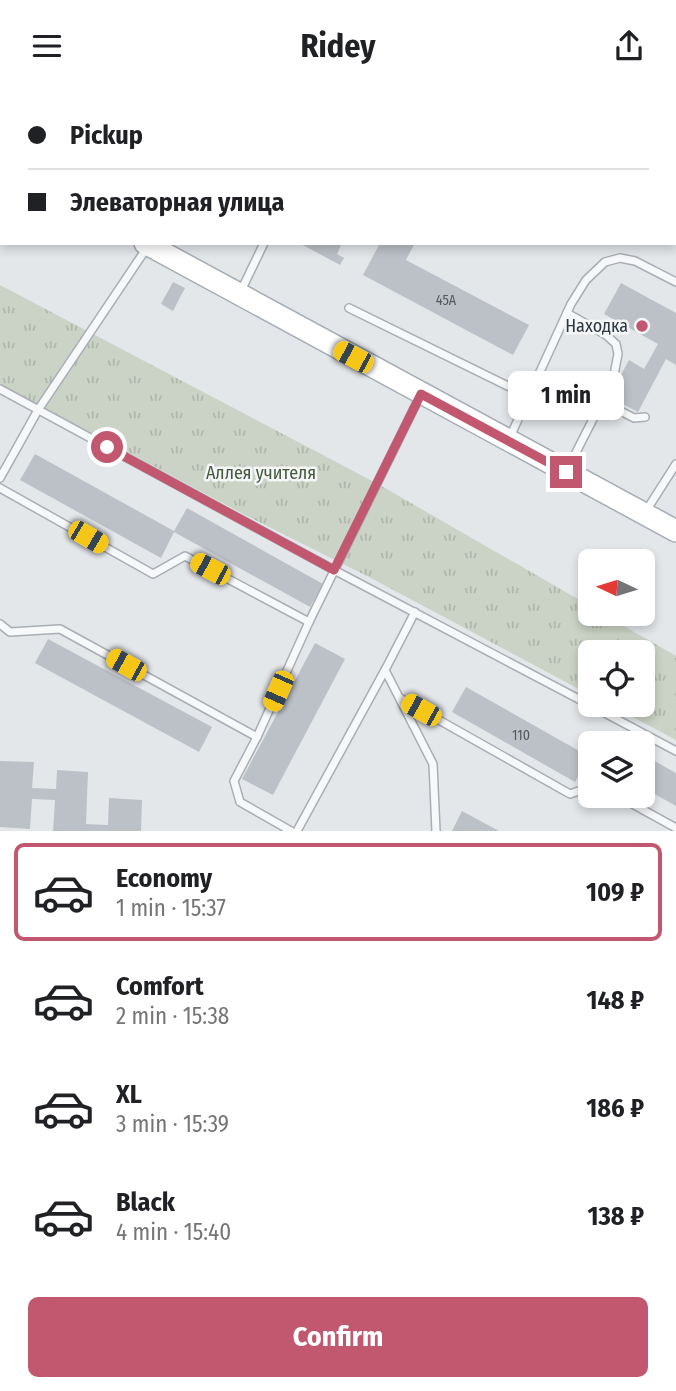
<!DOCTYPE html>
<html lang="en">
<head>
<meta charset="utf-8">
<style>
	body { margin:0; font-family:"Fira Sans Condensed",sans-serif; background:#f6f6f6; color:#202124; height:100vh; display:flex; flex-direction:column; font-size:26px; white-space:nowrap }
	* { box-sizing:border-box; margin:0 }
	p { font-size:23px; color:#757577 }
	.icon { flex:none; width:38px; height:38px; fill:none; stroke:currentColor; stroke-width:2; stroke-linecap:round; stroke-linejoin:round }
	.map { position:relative; height:740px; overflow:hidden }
	.side { display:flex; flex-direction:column; background:#fff; flex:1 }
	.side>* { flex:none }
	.banner { position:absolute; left:0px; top:0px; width:677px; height:154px; box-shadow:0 4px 10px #0003; display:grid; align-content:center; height:154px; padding:0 28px; background:#fff }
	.needle { width:46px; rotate:274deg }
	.fabs { position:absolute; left:578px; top:458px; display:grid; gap:14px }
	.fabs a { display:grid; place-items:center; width:77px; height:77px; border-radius:10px; background:#fff; box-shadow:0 4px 10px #0003; font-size:35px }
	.end { position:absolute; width:32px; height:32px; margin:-16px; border:9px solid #c15870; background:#fff; box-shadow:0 0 0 4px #fff }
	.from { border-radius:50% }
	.bubble { position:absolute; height:49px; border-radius:10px; background:#fff; box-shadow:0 4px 10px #0003; font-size:23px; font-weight:700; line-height:49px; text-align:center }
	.car { position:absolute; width:21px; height:42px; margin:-21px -10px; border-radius:9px; box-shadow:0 0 5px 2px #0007; background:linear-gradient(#f5c518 24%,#345 0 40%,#f5c518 0 76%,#345 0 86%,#f5c518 0) }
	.banner b { display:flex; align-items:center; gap:24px; height:66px; font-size:26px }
	.banner b+b { border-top:2px solid #e0e0e0 }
	.banner i { width:18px; height:18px; background:#202124 }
	ul { padding:12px 0 0; list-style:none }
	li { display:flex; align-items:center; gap:21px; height:98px; margin:0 14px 10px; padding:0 14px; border:4px solid transparent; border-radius:10px }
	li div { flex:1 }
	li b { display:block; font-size:26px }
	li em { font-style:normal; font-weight:700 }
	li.on { border-color:#c15870 }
	li>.icon { width:63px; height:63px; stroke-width:1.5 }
	.primary-button { display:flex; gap:14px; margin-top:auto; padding:14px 28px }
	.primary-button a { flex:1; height:80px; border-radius:10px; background:#c15870; color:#fff; font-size:28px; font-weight:700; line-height:80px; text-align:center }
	header { display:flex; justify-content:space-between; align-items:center; height:91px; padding:0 28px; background:#fff; font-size:32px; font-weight:700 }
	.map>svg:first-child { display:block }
	.grass { fill:url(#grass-tufts) }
	.building { fill:#bcc1c7 }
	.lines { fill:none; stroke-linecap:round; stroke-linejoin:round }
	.lane-casing { stroke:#a9aeb4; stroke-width:10 }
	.primary-casing { stroke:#a5acb5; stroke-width:24 }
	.lane { stroke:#f7f8f9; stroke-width:7 }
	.primary { stroke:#fff; stroke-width:21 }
	.route { stroke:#c15870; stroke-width:9 }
	.poi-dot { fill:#c15870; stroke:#f4f6f8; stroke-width:2.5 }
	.labels { text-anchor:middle; stroke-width:5; stroke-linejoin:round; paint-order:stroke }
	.number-label { font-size:14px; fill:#515962 }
	.poi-label { font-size:18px; fill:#2d3641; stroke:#f4f6f8; text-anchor:end }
	.park-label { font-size:18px; fill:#455b3c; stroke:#f4f6f8 }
</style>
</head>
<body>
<header><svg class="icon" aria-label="menu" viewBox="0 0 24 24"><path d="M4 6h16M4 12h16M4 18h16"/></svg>Ridey<svg class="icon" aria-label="share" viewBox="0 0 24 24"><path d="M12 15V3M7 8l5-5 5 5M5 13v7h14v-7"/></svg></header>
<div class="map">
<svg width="676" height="740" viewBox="0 0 676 740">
	<defs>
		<pattern id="grass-tufts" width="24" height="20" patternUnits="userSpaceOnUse" patternTransform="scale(1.75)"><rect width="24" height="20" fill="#cbd3c6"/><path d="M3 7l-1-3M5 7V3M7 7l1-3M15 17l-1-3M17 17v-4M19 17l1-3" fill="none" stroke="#afb6ab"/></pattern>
	</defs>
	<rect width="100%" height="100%" fill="#e4e7ea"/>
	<!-- grass -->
	<path class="grass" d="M 0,194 L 378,393 L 590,515 L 590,523 L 603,523 L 676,565 L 676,649 L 610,614 L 642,614 L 642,562 L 590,562 L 590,604 L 369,486 L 243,423 L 0,293 Z"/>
	<!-- building -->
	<g class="building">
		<path d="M 299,152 L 342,152 L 337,163 L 344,167 L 340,174 Z"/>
		<path d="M 380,152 L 415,152 L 406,169 L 529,234 L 513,264 L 363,184 Z"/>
		<path d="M 173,191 L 185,197 L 173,220 L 161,213 Z"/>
		<path d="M 621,192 L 676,222 L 676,274 L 666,268 L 638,321 L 609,306 L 629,269 L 644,278 L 658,253 L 604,223 Z"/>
		<path d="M 35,363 L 174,440 L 187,417 L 323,493 L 310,516 L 174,441 L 161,467 L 20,389 Z"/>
		<path d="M 48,548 L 212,636 L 199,661 L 35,572 Z"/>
		<path d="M 315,552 L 345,568 L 273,704 L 242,688 Z"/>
		<path d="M 466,596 L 590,666 L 575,691 L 452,621 Z"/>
		<path d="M 604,641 L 625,653 L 597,653 Z"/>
		<path d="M 642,663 L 676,682 L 676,715 L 642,696 Z"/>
		<path d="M 0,670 L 34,671 L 32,697 L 56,698 L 57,679 L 88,681 L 86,733 L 108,734 L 109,707 L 142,709 L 141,740 L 53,740 L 55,709 L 32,708 L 30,738 L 0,736 Z"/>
		<path d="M 462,720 L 499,740 L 452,740 Z"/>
	</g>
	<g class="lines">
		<!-- lane casing -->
		<g class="lane-casing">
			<g id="lane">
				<path d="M 240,202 L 264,152"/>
				<path d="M 349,217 L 530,306"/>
				<path d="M 567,222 L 606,244 L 616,253 L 618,263 L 613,289 L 568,377"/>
				<path d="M 0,298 L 334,479 L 590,614"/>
				<path d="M 601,310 L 634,327 L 645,326"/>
				<path d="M 510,346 L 571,213 L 586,189 L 605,171 L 620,167 L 635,170 L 676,191"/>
				<path d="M 0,387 L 38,319 L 148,155"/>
				<path d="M 0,397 L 153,483 L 185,465 L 309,531"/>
				<path d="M 646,420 L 676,373"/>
				<path d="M 415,521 L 385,579 L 433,673 L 436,740"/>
				<path d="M 0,533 L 10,541 L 60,538 L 257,646"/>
				<path d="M 400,607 L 570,703 L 590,696"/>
				<path d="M 590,614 L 676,660"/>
				<path d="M 618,705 L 676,737"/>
				<path d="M 291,740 L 240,711 L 234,690 L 257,646 L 309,531 L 421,303"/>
				<path d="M 297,740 L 385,579"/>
			</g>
		</g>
		<!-- primary casing -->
		<g class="primary-casing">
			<g id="primary">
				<path d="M 0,74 L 2,75"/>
				<path d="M 145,152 L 676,440"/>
			</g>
		</g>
		<!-- lane -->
		<use href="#lane" class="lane"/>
		<!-- primary -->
		<use href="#primary" class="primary"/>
	</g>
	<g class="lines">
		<!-- route -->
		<path class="route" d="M 107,356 L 334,479 L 421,303 L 566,381"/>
	</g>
	<!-- markers -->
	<circle class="poi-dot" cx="642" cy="235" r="7"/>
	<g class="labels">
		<!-- number labels -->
		<g class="number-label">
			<text x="446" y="214">45А</text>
			<text x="521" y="649">110</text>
		</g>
		<!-- poi labels -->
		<g class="poi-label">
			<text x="628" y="241">Находка</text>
		</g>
		<!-- park labels -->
		<g class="park-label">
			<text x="261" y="388">Аллея учителя</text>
		</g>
	</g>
</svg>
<div class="fabs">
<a><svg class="needle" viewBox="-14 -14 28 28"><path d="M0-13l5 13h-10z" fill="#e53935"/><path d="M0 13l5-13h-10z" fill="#757577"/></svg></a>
<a><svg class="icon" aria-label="locate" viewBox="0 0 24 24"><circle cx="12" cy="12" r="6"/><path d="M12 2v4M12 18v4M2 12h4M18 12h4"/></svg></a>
<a><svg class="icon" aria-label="layers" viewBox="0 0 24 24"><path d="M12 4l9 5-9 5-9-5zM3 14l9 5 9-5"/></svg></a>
</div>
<i class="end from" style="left:107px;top:356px"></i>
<i class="end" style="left:566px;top:381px"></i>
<div class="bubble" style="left:508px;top:280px;width:116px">1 min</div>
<i class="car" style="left:353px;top:266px;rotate:298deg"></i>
<i class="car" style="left:88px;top:446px;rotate:120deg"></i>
<i class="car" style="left:210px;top:478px;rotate:298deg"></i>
<i class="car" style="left:126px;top:574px;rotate:299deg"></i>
<i class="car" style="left:278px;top:600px;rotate:204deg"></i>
<i class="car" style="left:421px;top:619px;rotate:299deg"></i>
<div class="banner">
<b><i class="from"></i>Pickup</b>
<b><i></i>Элеваторная улица</b>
</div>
</div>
<section class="side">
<ul>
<li class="on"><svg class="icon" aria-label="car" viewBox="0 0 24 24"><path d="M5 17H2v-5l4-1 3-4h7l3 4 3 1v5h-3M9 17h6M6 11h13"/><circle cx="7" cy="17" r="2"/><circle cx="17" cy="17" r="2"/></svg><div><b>Economy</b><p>1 min · 15:37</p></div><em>109 ₽</em></li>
<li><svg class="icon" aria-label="car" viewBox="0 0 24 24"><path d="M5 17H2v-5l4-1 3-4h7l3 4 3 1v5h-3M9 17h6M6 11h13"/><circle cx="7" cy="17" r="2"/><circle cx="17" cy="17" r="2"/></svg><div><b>Comfort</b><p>2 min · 15:38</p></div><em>148 ₽</em></li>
<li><svg class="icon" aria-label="car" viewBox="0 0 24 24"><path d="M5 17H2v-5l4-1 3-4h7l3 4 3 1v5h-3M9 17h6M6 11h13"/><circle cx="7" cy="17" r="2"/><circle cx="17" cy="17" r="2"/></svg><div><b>XL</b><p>3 min · 15:39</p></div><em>186 ₽</em></li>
<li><svg class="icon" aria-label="car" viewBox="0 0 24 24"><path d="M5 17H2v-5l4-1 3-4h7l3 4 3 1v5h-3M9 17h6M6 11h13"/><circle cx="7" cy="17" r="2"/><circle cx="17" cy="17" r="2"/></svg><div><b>Black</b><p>4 min · 15:40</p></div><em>138 ₽</em></li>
</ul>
<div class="primary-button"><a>Confirm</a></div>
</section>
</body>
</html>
